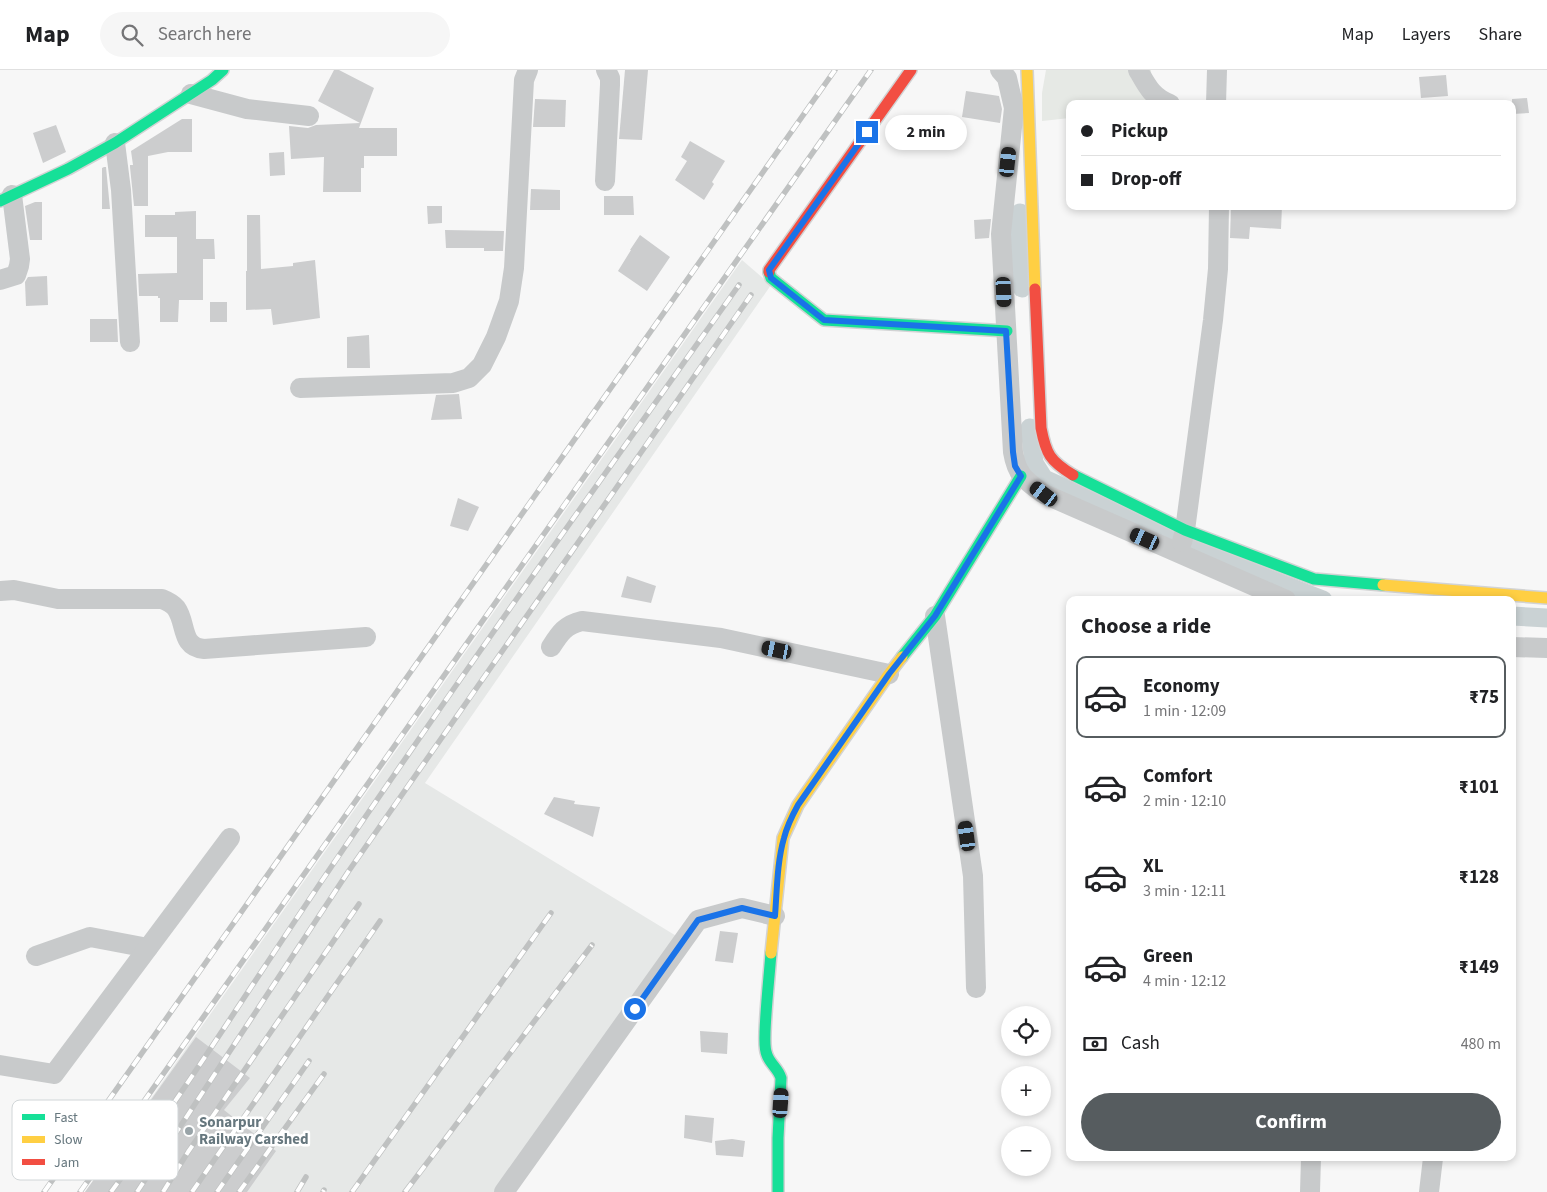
<!DOCTYPE html>
<html lang="en">
<head>
<meta charset="utf-8">
<style>
	body { margin:0; font-family:"Source Sans 3",sans-serif; background:#f6f6f6; color:#202124; height:100vh; display:flex; flex-direction:column; font-size:19px; white-space:nowrap }
	* { box-sizing:border-box; margin:0 }
	p { font-size:16px; color:#757577 }
	.icon { flex:none; width:28px; height:28px; fill:none; stroke:currentColor; stroke-width:2; stroke-linecap:round; stroke-linejoin:round }
	.map { position:relative; flex:1; overflow:hidden }
	.side { position:absolute; left:1066px; top:526px; width:450px; height:565px; display:flex; flex-direction:column; background:#fff; border-radius:10px; box-shadow:0 2px 8px #0003 }
	.side>* { flex:none }
	.hud { position:absolute; left:1066px; top:30px; width:450px; height:110px; border-radius:10px; box-shadow:0 2px 8px #0003; display:grid; align-content:center; height:110px; padding:0 15px; background:#fff }
	.fabs { position:absolute; left:1001px; top:936px; display:grid; gap:10px }
	.fabs a { display:grid; place-items:center; width:50px; height:50px; border-radius:50%; background:#fff; box-shadow:0 2px 8px #0003; font-size:25px }
	.end { position:absolute; width:22px; height:22px; margin:-11px; border:6px solid #1a73e8; background:#fff; box-shadow:0 0 0 2px #fff }
	.from { border-radius:50% }
	.bubble { position:absolute; height:35px; border-radius:18px; background:#fff; box-shadow:0 2px 8px #0003; font-size:16px; font-weight:700; line-height:35px; text-align:center }
	.car { position:absolute; width:15px; height:30px; margin:-15px -8px; border-radius:6px; box-shadow:0 0 4px 1px #0007; background:linear-gradient(#222 24%,#8ab4d8 0 40%,#222 0 76%,#8ab4d8 0 86%,#222 0) }
	.hud b { display:flex; align-items:center; gap:18px; height:48px; font-size:19px }
	.hud b+b { border-top:1px solid #e0e0e0 }
	.hud i { width:12px; height:12px; background:#202124 }
	ul { padding:0; list-style:none }
	li { display:flex; align-items:center; gap:15px; height:82px; margin:0 10px 8px; padding:0 5px; border:2px solid transparent; border-radius:10px }
	li div { flex:1 }
	li b { display:block; font-size:19px }
	li em { font-style:normal; font-weight:700 }
	li.active { border-color:#565c5f }
	li>.icon { width:45px; height:45px; stroke-width:1.5 }
	h2 { padding:0 15px; font-size:22px; line-height:60px }
	.pay { display:flex; align-items:center; gap:12px; height:55px; padding:0 15px; font-size:19px }
	.pay p { margin-inline-start:auto }
	.primary-button { display:flex; gap:10px; margin-top:auto; padding:10px 15px }
	.primary-button a { flex:1; height:58px; border-radius:30px; background:#565c5f; color:#fff; font-size:20px; font-weight:700; line-height:58px; text-align:center }
	header { display:flex; align-items:center; gap:30px; box-sizing:border-box; height:70px; padding:0 25px; background:#fff; border-bottom:1px solid #e0e0e0 }
	header strong { font-size:24px }
	nav { display:flex; gap:28px; margin-inline-start:auto; font-size:18px }
	.search { width:350px; height:45px; background:#f6f6f6; display:flex; align-items:center; gap:12px; box-sizing:border-box; padding:0 18px; border-radius:28px; color:#757577; font-size:19px }
	.map>svg:first-child { display:block }
	.built { fill:#e6e8e7 }
	.green { fill:#e6e9e5 }
	.lines { fill:none; stroke-linecap:round; stroke-linejoin:round }
	.canal { stroke:#cad2d4; stroke-width:19 }
	.building { fill:#cccdce }
	.fast-casing { stroke:#d2d3d4; stroke-width:14 }
	.slow-casing { stroke:#d2d3d4; stroke-width:14 }
	.jam-casing { stroke:#d2d3d4; stroke-width:14 }
	.street { stroke:#c8cacb; stroke-width:20 }
	.fast { stroke:#16e098; stroke-width:11 }
	.slow { stroke:#ffcf43; stroke-width:11 }
	.jam { stroke:#f24e42; stroke-width:11 }
	.rail-casing { stroke:#bfc1c1; stroke-width:5.5 }
	.rail { stroke:#fff; stroke-width:4; stroke-dasharray:11; stroke-linecap:butt }
	.route { stroke:#1a73e8; stroke-width:6 }
	.poi-dot { fill:#99a4a8; stroke:#fff; stroke-width:2 }
	.labels { text-anchor:middle; stroke-width:5; stroke-linejoin:round; paint-order:stroke }
	.poi-label { font-size:15px; font-weight:bold; fill:#66777e; stroke:#fff; text-anchor:start }
	.key { fill:#fff; stroke:#d1d6d8; stroke-width:1 }
	.key-label { font-size:14px; fill:#66777e }
</style>
</head>
<body>
<header>
<strong>Map</strong>
<div class="search"><svg class="icon" aria-label="search" viewBox="0 0 24 24"><circle cx="10" cy="10" r="6"/><path d="M15 15l6 6"/></svg>Search here</div>
<nav><a>Map</a><a>Layers</a><a>Share</a></nav>
</header>
<div class="map">
<svg width="1547" height="1122" viewBox="0 0 1547 1122">
	<rect width="100%" height="100%" fill="#f7f7f7"/>
	<!-- built -->
	<path class="built" d="M 742,190 L 771,215 L 425,713 L 678,867 L 497,1122 L 85,1122 Z"/>
	<!-- green -->
	<path class="green" d="M 1046,0 L 1151,0 L 1152,34 L 1070,34 L 1070,48 L 1042,51 L 1042,23 Z"/>
	<g class="lines">
		<!-- canal -->
		<g class="canal">
			<path d="M 1020,143 L 1019,175 L 1022,218"/>
			<path d="M 1030,358 L 1034,393 L 1044,409 L 1104,436 L 1181,475 L 1323,530"/>
			<path d="M 1512,546 L 1547,548"/>
		</g>
	</g>
	<!-- building -->
	<g class="building">
		<path d="M 334,0 L 339,0 L 374,18 L 359,58 L 397,58 L 397,86 L 364,86 L 364,98 L 361,98 L 361,122 L 323,122 L 324,87 L 291,89 L 289,56 L 308,58 L 316,55 L 360,53 L 318,31 Z"/>
		<path d="M 625,0 L 648,0 L 642,70 L 619,69 Z"/>
		<path d="M 1446,5 L 1448,26 L 1421,28 L 1419,7 Z"/>
		<path d="M 966,21 L 999,26 L 1002,39 L 1000,53 L 962,47 Z"/>
		<path d="M 1527,28 L 1529,43 L 1512,44 L 1512,29 Z"/>
		<path d="M 535,29 L 566,30 L 565,57 L 533,57 Z"/>
		<path d="M 182,49 L 192,49 L 192,82 L 168,82 L 148,86 L 148,136 L 134,136 L 130,97 L 130,95 L 133,95 L 131,81 Z"/>
		<path d="M 56,55 L 66,82 L 43,93 L 33,63 Z"/>
		<path d="M 690,71 L 725,91 L 712,112 L 714,114 L 704,130 L 675,110 L 687,91 L 681,87 Z"/>
		<path d="M 284,82 L 285,105 L 270,106 L 269,83 Z"/>
		<path d="M 104,97 L 106,97 L 110,139 L 102,139 L 102,98 Z"/>
		<path d="M 531,119 L 560,120 L 560,140 L 530,140 Z"/>
		<path d="M 604,126 L 633,126 L 634,145 L 604,145 Z"/>
		<path d="M 35,132 L 42,132 L 42,170 L 30,170 L 25,136 Z"/>
		<path d="M 427,136 L 442,136 L 442,153 L 428,154 Z"/>
		<path d="M 1231,136 L 1282,136 L 1281,159 L 1250,157 L 1249,169 L 1230,168 Z"/>
		<path d="M 196,141 L 196,169 L 214,169 L 215,189 L 203,189 L 203,230 L 179,230 L 178,252 L 160,252 L 160,228 L 158,228 L 158,226 L 139,226 L 138,204 L 177,203 L 177,167 L 145,167 L 145,145 L 175,145 L 175,142 Z"/>
		<path d="M 247,145 L 260,145 L 261,199 L 293,196 L 293,193 L 315,190 L 320,248 L 273,255 L 271,239 L 246,240 L 246,201 L 247,201 Z"/>
		<path d="M 991,149 L 989,168 L 975,169 L 974,150 Z"/>
		<path d="M 445,160 L 504,161 L 503,181 L 484,181 L 484,178 L 446,178 Z"/>
		<path d="M 640,165 L 670,187 L 647,221 L 618,201 L 631,180 L 630,180 Z"/>
		<path d="M 47,206 L 48,235 L 26,236 L 25,212 L 28,207 Z"/>
		<rect x="210" y="232" width="17" height="20"/>
		<path d="M 90,249 L 117,249 L 118,272 L 90,272 Z"/>
		<path d="M 369,265 L 370,298 L 347,298 L 347,267 Z"/>
		<path d="M 459,324 L 462,349 L 431,350 L 436,325 Z"/>
		<path d="M 458,428 L 479,437 L 468,461 L 450,456 Z"/>
		<path d="M 627,506 L 656,516 L 651,533 L 621,527 Z"/>
		<path d="M 554,727 L 575,731 L 574,734 L 600,737 L 593,767 L 544,744 Z"/>
		<path d="M 720,861 L 738,863 L 733,893 L 715,891 Z"/>
		<path d="M 700,961 L 728,963 L 727,984 L 701,982 Z"/>
		<path d="M 196,967 L 250,1008 L 224,1040 L 276,1081 L 247,1122 L 85,1122 Z"/>
		<path d="M 685,1045 L 714,1048 L 712,1073 L 684,1068 Z"/>
		<path d="M 732,1069 L 745,1071 L 743,1087 L 716,1085 L 715,1071 Z"/>
	</g>
	<g class="lines">
		<!-- fast casing -->
		<g class="fast-casing">
			<g id="fast">
				<path d="M 0,131 L 68,99 L 115,73 L 212,10 L 223,0"/>
				<path d="M 769,202 L 771,208 L 824,250 L 1007,261"/>
				<path d="M 1073,405 L 1185,460 L 1314,509 L 1383,515"/>
				<path d="M 902,587 L 935,546 L 1021,406"/>
				<path d="M 771,883 C 769,909 766,935 765,962 C 765,969 764,978 767,985 C 770,994 778,998 781,1008 L 778,1068 L 778,1122"/>
			</g>
		</g>
		<!-- slow casing -->
		<g class="slow-casing">
			<g id="slow">
				<path d="M 1027,0 L 1035,219"/>
				<path d="M 1383,515 L 1547,528"/>
				<path d="M 771,883 L 783,768 L 798,735 L 889,604 L 902,587"/>
			</g>
		</g>
		<!-- jam casing -->
		<g class="jam-casing">
			<g id="jam">
				<path d="M 769,202 L 769,200 L 911,0"/>
				<path d="M 1035,219 L 1041,358 C 1046,384 1050,391 1073,405"/>
			</g>
		</g>
		<!-- street -->
		<g class="street">
			<path d="M 1000,0 L 1007,8 L 1014,38 L 1001,164 L 1013,382 C 1017,406 1026,411 1044,424 L 1286,530"/>
			<path d="M 1138,0 C 1147,16 1152,27 1170,34"/>
			<path d="M 191,24 L 247,39 L 309,46"/>
			<path d="M 1216,34 L 1217,0"/>
			<path d="M 115,73 L 121,120 L 130,272"/>
			<path d="M 605,111 L 610,15 L 610,8 L 606,0"/>
			<path d="M 0,210 L 16,205 L 19,196 L 20,189 L 12,125"/>
			<path d="M 300,318 L 453,313 L 469,308 L 482,295 L 496,267 L 509,231 L 514,198 L 524,10 L 528,0"/>
			<path d="M 1182,472 L 1185,460 L 1213,250 L 1218,199 L 1219,136"/>
			<path d="M 0,521 L 14,520 L 58,529 L 162,529 C 167,531 172,533 176,538 C 187,553 180,577 204,579 L 366,567"/>
			<path d="M 935,546 L 973,806 L 976,918"/>
			<path d="M 551,577 C 560,563 565,555 582,551 L 721,568 L 889,604"/>
			<path d="M 1512,577 L 1547,578"/>
			<path d="M 36,886 L 90,867 L 148,878"/>
			<path d="M 0,995 L 54,1004 L 230,768"/>
			<path d="M 504,1122 L 698,850 L 742,838 L 775,846"/>
			<path d="M 1310,1122 L 1311,1088"/>
			<path d="M 1429,1122 L 1433,1088"/>
		</g>
		<!-- fast -->
		<use href="#fast" class="fast"/>
		<!-- slow -->
		<use href="#slow" class="slow"/>
		<!-- jam -->
		<use href="#jam" class="jam"/>
		<!-- rail casing -->
		<g class="rail-casing">
			<g id="rail">
				<path d="M 44,1122 L 835,0"/>
				<path d="M 80,1122 L 871,0"/>
				<path d="M 111,1122 C 191,1013 262,898 338,787 C 469,594 604,405 739,215"/>
				<path d="M 137,1122 L 348,802 L 751,225"/>
				<path d="M 163,1122 L 188,1082 L 359,834"/>
				<path d="M 192,1122 L 380,851"/>
				<path d="M 217,1122 L 309,991"/>
				<path d="M 239,1122 L 324,1004"/>
				<path d="M 297,1122 L 306,1107"/>
				<path d="M 323,1122 L 324,1120"/>
				<path d="M 352,1122 L 551,843"/>
				<path d="M 405,1122 L 592,875"/>
			</g>
		</g>
		<!-- rail -->
		<use href="#rail" class="rail"/>
	</g>
	<g class="lines">
		<!-- route -->
		<path class="route" d="M 635,939 L 698,850 L 742,838 L 775,846 C 777,820 777,792 784,768 C 787,756 792,746 798,735 L 889,604 L 935,546 L 1021,406 L 1015,396 L 1013,382 L 1006,261 L 824,250 L 771,208 L 769,200 L 867,62"/>
	</g>
	<!-- markers -->
	<circle class="poi-dot" cx="189" cy="1061" r="5"/>
	<g class="labels">
		<!-- poi labels -->
		<g class="poi-label">
			<text x="199" y="1057">Sonarpur<tspan x="199" dy="17">Railway Carshed</tspan></text>
		</g>
	</g>
	<!-- legend -->
	<rect x="12" y="1030" width="166" height="80" rx="8" class="key"/>
	<rect x="22" y="1044" width="23" height="6" fill="#16e098"/>
	<rect x="22" y="1066" width="23" height="7" fill="#ffcf43"/>
	<rect x="22" y="1089" width="23" height="6" fill="#f24e42"/>
	<g class="key-label">
		<text x="54" y="1052">Fast</text>
		<text x="54" y="1074">Slow</text>
		<text x="54" y="1097">Jam</text>
	</g>
</svg>
<div class="fabs">
<a><svg class="icon" aria-label="locate" viewBox="0 0 24 24"><circle cx="12" cy="12" r="6"/><path d="M12 2v4M12 18v4M2 12h4M18 12h4"/></svg></a>
<a>+</a>
<a>−</a>
</div>
<i class="end from" style="left:635px;top:939px"></i>
<i class="end" style="left:867px;top:62px"></i>
<div class="bubble" style="left:885px;top:45px;width:82px">2 min</div>
<i class="car" style="left:1008px;top:92px;rotate:6deg"></i>
<i class="car" style="left:1004px;top:222px;rotate:177deg"></i>
<i class="car" style="left:1044px;top:424px;rotate:307deg"></i>
<i class="car" style="left:1145px;top:469px;rotate:294deg"></i>
<i class="car" style="left:777px;top:580px;rotate:282deg"></i>
<i class="car" style="left:967px;top:766px;rotate:352deg"></i>
<i class="car" style="left:781px;top:1033px;rotate:4deg"></i>
<div class="hud">
<b><i class="from"></i>Pickup</b>
<b><i></i>Drop-off</b>
</div>
<section class="side">
<h2>Choose a ride</h2>
<ul>
<li class="active"><svg class="icon" aria-label="car" viewBox="0 0 24 24"><path d="M5 17H2v-5l4-1 3-4h7l3 4 3 1v5h-3M9 17h6M6 11h13"/><circle cx="7" cy="17" r="2"/><circle cx="17" cy="17" r="2"/></svg><div><b>Economy</b><p>1 min · 12:09</p></div><em>₹75</em></li>
<li><svg class="icon" aria-label="car" viewBox="0 0 24 24"><path d="M5 17H2v-5l4-1 3-4h7l3 4 3 1v5h-3M9 17h6M6 11h13"/><circle cx="7" cy="17" r="2"/><circle cx="17" cy="17" r="2"/></svg><div><b>Comfort</b><p>2 min · 12:10</p></div><em>₹101</em></li>
<li><svg class="icon" aria-label="car" viewBox="0 0 24 24"><path d="M5 17H2v-5l4-1 3-4h7l3 4 3 1v5h-3M9 17h6M6 11h13"/><circle cx="7" cy="17" r="2"/><circle cx="17" cy="17" r="2"/></svg><div><b>XL</b><p>3 min · 12:11</p></div><em>₹128</em></li>
<li><svg class="icon" aria-label="car" viewBox="0 0 24 24"><path d="M5 17H2v-5l4-1 3-4h7l3 4 3 1v5h-3M9 17h6M6 11h13"/><circle cx="7" cy="17" r="2"/><circle cx="17" cy="17" r="2"/></svg><div><b>Green</b><p>4 min · 12:12</p></div><em>₹149</em></li>
</ul>
<div class="pay"><svg class="icon" aria-label="cash" viewBox="0 0 24 24"><path d="M3 7h18v10H3z"/><circle cx="12" cy="12" r="2"/></svg>Cash<p>480 m</p></div>
<div class="primary-button"><a>Confirm</a></div>
</section>
</div>
</body>
</html>
